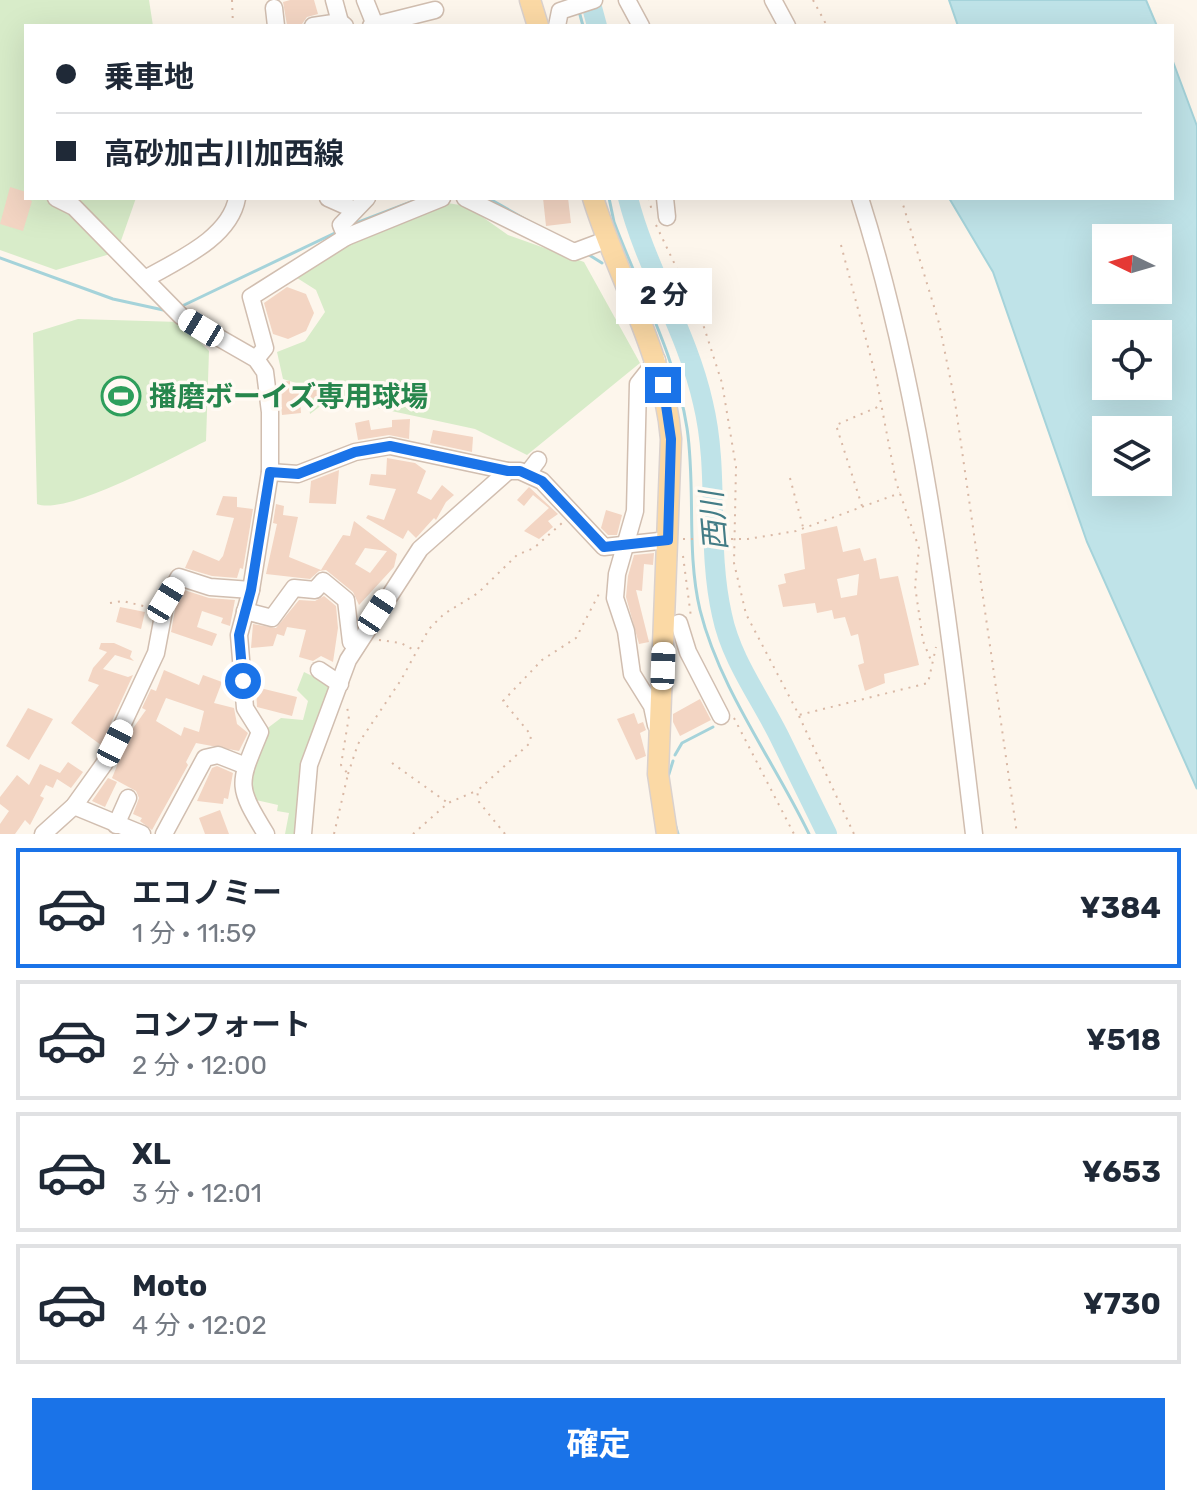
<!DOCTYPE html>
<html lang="ja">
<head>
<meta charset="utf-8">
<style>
	body { margin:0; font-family:Rubik,"Noto Sans JP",sans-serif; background:#f2f2f3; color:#1f2937; height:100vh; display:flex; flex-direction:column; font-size:30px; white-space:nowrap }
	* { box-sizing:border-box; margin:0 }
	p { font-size:26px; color:#747a83 }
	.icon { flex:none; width:44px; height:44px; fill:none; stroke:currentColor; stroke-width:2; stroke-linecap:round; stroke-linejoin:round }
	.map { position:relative; height:834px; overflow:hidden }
	.panel { display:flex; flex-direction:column; background:#fff; flex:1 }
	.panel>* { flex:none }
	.banner { position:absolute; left:24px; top:24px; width:1150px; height:176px; border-radius:0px; box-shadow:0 8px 32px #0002; display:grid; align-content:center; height:176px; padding:0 32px; background:#fff }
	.needle { width:52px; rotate:275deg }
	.fabs { position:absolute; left:1092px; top:224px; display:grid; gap:16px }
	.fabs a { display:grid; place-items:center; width:80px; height:80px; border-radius:0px; background:#fff; box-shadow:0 8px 32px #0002; font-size:40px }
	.end { position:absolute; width:36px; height:36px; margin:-18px; border:10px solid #1a73e8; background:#fff; box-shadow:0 0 0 4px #fff }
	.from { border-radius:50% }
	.bubble { position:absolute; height:56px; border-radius:0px; background:#fff; box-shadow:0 8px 32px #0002; font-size:26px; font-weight:700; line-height:56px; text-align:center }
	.car { position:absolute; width:24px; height:48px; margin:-24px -12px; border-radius:10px; box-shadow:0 0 6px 2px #0007; background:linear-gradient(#fff 24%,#345 0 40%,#fff 0 76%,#345 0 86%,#fff 0) }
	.banner b { display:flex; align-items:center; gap:28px; height:76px; font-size:30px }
	.banner b+b { border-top:2px solid #e0e1e3 }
	.banner i { width:20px; height:20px; background:#1f2937 }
	ul { padding:14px 0 0; list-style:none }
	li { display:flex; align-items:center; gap:24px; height:120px; margin:0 16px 12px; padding:0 16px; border:4px solid #e0e1e3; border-radius:0px }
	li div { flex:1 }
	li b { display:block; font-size:30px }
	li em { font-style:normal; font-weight:700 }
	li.current { border-color:#1a73e8 }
	li>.icon { width:72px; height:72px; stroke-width:1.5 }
	.primary-button { display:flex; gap:16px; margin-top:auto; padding:16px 32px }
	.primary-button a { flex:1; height:92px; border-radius:0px; background:#1a73e8; color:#fff; font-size:32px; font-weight:700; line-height:92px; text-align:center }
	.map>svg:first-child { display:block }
	.green { fill:#d8ecc9 }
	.water { fill:#bfe3e8; stroke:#a5d3da; stroke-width:2; fill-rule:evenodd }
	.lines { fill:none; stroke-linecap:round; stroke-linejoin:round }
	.stream { stroke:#a5d3da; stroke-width:3 }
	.river { stroke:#bfe3e8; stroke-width:20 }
	.building { fill:#f3d5c3; fill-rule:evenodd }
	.minor-casing { stroke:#d1beb0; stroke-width:19 }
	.major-casing { stroke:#dad1cd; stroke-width:23 }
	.path { stroke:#d9b8a5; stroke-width:2; stroke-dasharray:2 6; stroke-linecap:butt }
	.minor { stroke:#fff; stroke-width:16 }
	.major { stroke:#fbd9a5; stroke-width:20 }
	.route { stroke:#1a73e8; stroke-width:10 }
	.labels { text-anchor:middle; stroke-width:7; stroke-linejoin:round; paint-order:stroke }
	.leisure-label { font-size:28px; font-weight:bold; fill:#27864d; stroke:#fffaf3; text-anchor:start }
	.water-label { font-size:30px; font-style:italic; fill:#437c86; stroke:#fffaf3 }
</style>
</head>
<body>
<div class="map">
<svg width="1197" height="834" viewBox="0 0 1197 834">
	<rect width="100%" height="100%" fill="#fdf6ec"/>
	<!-- green -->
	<g class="green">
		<path d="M 0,0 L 149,0 L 153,26 L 26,26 L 26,198 L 136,198 L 117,252 L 56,270 L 0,250 Z"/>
		<path d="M 447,203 L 467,206 L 508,235 L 584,262 L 640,363 L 527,455 L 475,429 L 331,398 L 310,414 L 306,386 L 283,379 L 277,352 L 305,341 L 325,312 L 316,290 L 294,276 L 346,246 Z"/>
		<path d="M 78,319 L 180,322 L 209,351 L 206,441 C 173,457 67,516 37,504 L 33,333 Z"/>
		<path d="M 304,672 L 335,687 L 297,834 L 285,834 L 289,813 L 277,811 L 278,805 L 256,800 L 248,783 L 265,730 L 281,718 L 303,720 L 308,701 L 297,690 Z"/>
	</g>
	<!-- water -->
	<g class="water">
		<path d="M 949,0 L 1146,0 L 1157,26 L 958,26 Z"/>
		<path d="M 1172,59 L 1197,126 L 1197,789 L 1087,542 L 993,272 L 949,198 L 1172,198 ZM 1158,238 L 1158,290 L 1106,290 L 1106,238 ZM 1106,334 L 1158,334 L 1158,386 L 1106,386 ZM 1106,430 L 1158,430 L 1158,482 L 1106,482 Z"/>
	</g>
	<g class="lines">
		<!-- stream -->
		<g class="stream">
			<path d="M 579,11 L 583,26"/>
			<path d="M 488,198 L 530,222"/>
			<path d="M 609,198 L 614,222 C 639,289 676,356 687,428 C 696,488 686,551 700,610 C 720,690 774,761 809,834"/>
			<path d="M 351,225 L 411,202"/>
			<path d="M 586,253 L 602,263"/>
			<path d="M 0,258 L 113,299 L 168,311"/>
			<path d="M 182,306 L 337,232"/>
			<path d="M 675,755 L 682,743 L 713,727"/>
			<path d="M 668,777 L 673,761"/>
			<path d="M 675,824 L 678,834"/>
		</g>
		<!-- river -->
		<g class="river">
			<path d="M 590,0 L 597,26"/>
			<path d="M 628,198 C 646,269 687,331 703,403 C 720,473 706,545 722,615 C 731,659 759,696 779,736 C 795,768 811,801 827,834"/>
		</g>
	</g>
	<!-- building -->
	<g class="building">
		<path d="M 290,0 L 314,0 L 318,14 L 307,17 L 302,24 L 287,25 L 283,2 Z"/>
		<path d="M 10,187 L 26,192 L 26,198 L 32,201 L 23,231 L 0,224 Z"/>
		<path d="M 543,198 L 568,198 L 571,223 L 546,226 Z"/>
		<path d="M 287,287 L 306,294 L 314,313 L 306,331 L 288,339 L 273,334 L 264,303 Z"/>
		<path d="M 290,381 L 290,386 L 297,385 L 297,392 L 318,390 L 319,397 L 300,400 L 301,413 L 282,415 L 279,382 Z"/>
		<path d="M 410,419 L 409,439 L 389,435 L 358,440 L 355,423 L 369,420 L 371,430 L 392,427 L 392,420 Z"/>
		<path d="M 433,430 L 473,437 L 472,452 L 430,443 Z"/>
		<path d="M 387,458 L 415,463 L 426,471 L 417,493 L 431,500 L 442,485 L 454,495 L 446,502 L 436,520 L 434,518 L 416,538 L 408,530 L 403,539 L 366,518 L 368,515 L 384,520 L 396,489 L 369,485 L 371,474 L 386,475 Z"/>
		<path d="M 339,470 L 336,504 L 309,503 L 311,481 Z"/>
		<path d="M 529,487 L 558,514 L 548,521 L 553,527 L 539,539 L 524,531 L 549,508 L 533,495 L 524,506 L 517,500 Z"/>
		<path d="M 223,496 L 237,497 L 237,507 L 253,509 L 243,569 L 240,568 L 237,578 L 212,576 L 185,568 L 193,550 L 219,561 L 223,556 L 234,518 L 216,515 Z"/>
		<path d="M 276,504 L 284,506 L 283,515 L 298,517 L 289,557 L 321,570 L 343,535 L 350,536 L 354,521 L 397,554 L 394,567 L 359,605 L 353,592 L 326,570 L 319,571 L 310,579 L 266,574 L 277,524 L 273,523 ZM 365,548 L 387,551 L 370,573 L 355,564 Z"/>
		<path d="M 606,510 L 622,515 L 617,535 L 608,535 L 601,528 Z"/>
		<path d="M 837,526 L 843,552 L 860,548 L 864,561 L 876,558 L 880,579 L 898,576 L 919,665 L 884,674 L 885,683 L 865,691 L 858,665 L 864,663 L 858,634 L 851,636 L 845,617 L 834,619 L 832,610 L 817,613 L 815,603 L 783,607 L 778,585 L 786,583 L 784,574 L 805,569 L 801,534 ZM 859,574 L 857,595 L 841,598 L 837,579 Z"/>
		<path d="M 654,553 L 653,565 L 644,564 L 642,591 L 636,590 L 649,642 L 639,644 L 626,597 L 628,576 L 634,555 Z"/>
		<path d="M 184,590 L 209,598 L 235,600 L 230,626 L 221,623 L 223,618 L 202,611 L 197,627 L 217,634 L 212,646 L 171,632 L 176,604 Z"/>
		<path d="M 324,596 L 336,606 L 338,628 L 333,662 L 321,656 L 313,661 L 299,657 L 306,630 L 287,627 L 284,636 L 277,634 L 273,646 L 251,648 L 253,624 L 276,628 L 299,600 L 315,601 Z"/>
		<path d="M 120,607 L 145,612 L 141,629 L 116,622 Z"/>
		<path d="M 101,643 L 114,643 L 132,651 L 130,657 L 134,661 L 115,655 L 103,669 L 128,677 L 133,675 L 101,745 L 71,723 L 99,685 L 88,681 L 93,668 L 107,652 L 99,649 Z"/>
		<path d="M 164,670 L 199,685 L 203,675 L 222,682 L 214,703 L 234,708 L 237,724 L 248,733 L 239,751 L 196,743 L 186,762 L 188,765 L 152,830 L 140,821 L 142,818 L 133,814 L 139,798 L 136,791 L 112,778 L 131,731 L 146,710 L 142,708 L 151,689 L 156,691 ZM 166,698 L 204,711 L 199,732 L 184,727 L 181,736 L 156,721 Z"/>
		<path d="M 256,687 L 297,697 L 292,716 L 257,707 Z"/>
		<path d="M 700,699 L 711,720 L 680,736 L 673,722 L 673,714 Z"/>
		<path d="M 28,708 L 53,719 L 29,760 L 6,746 Z"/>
		<path d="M 634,713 L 638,724 L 643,722 L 646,730 L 640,733 L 646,756 L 636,760 L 617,719 Z"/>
		<path d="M 68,762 L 83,772 L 71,788 L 57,779 L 53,788 L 46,785 L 40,796 L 44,798 L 30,825 L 25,820 L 15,834 L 0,834 L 0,824 L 9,811 L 0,804 L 0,797 L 17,775 L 29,785 L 40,764 L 60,773 Z"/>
		<path d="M 217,766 L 233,773 L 228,799 L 224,798 L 223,804 L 197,801 L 212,768 Z"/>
		<path d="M 108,778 L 117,782 L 105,807 L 92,801 Z"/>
		<path d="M 220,810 L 229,834 L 205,834 L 199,818 Z"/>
	</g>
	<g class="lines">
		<!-- minor casing -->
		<g class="minor-casing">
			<g id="minor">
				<path d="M 334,0 L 340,22"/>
				<path d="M 365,0 L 375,25"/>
				<path d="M 627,0 L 641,26"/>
				<path d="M 773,0 L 787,26"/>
				<path d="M 274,8 L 276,26"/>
				<path d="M 313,26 L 340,22 L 345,26"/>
				<path d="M 371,26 L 435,10"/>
				<path d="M 557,26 L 560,11 L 594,0"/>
				<path d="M 56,198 L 74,207 L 181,316 L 256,359 L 265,372 L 270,412 L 270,472 L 251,590 L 239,635 L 245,708 L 260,732 C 238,785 236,785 266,834"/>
				<path d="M 328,198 L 355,210"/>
				<path d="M 465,198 L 574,252 L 606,240"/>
				<path d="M 665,198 L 667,217"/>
				<path d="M 860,198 C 924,399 949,625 974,834"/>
				<path d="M 346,237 L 341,225 L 367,198"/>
				<path d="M 145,279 C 178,260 230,238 237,198"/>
				<path d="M 256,359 L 265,348 L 251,297 L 346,237 L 442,198"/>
				<path d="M 270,472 L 298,474 L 355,452 L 390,446 L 508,471 L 520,471 L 542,481 L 604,547 L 668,540"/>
				<path d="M 528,473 L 538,460"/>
				<path d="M 245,611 L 272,618 L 294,588 L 315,590 L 323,581 L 346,600 L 351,642 L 356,647"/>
				<path d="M 679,623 L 688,652 L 721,716"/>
				<path d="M 319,670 L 340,684"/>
				<path d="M 656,725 L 652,706 L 632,674 L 626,631 L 615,598 L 617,574 L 635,511 L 638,384 L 657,360"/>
				<path d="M 74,806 L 142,834"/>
				<path d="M 116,825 L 128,798"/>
				<path d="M 43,834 L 74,806 L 104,764 L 156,653 L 166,600 L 179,577 L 210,587 L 251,590"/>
				<path d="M 164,834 L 205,758 L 218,755 L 246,766"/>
				<path d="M 303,834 L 309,765 L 348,660 L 420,549 L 508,471"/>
			</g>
		</g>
		<!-- major casing -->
		<g class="major-casing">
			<g id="major">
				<path d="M 530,0 L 538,26"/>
				<path d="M 593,198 C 618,279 664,353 671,439 L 658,774 L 667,834"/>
			</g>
		</g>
		<!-- path -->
		<g class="path">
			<path d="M 232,0 L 233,26"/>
			<path d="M 813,0 L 827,26"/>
			<path d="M 649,198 L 652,212"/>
			<path d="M 901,198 L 939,323 L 955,402 L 1017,834"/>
			<path d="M 656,225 L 702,321 L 722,383 L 736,467 L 734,563 L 746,614 L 799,715 L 928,683 L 936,647"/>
			<path d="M 841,245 L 876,377 L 896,482 L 919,548 L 915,586 L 923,641 L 932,663"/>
			<path d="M 790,478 L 803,527"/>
			<path d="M 862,506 L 836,425 L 880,406"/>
			<path d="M 683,539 L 748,539 L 796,531 L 900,493"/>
			<path d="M 683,556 L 691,617"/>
			<path d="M 110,603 L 123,601 L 151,608"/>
			<path d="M 379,640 L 401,643 L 414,650"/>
			<path d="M 799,716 L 854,834"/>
			<path d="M 734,718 L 794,834"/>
			<path d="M 392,763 L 448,803"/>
			<path d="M 348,774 L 358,744 L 401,680 L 429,629 L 444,614 L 478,593 L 517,555 L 534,548 L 562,523"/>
			<path d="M 334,834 L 348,774 L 341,765 L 349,716 L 346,703"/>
			<path d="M 413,834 L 448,803 L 476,791"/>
			<path d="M 505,834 L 479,802 L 477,791 L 530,743 L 531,735 L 503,701 L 542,660 L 576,638 L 601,590"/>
		</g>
		<!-- minor -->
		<use href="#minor" class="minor"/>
		<!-- major -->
		<use href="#major" class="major"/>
	</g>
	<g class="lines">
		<!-- route -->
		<path class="route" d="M 243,681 L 239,635 L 251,590 L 270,472 L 298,474 L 355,452 L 390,446 L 508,471 L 520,471 L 542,481 L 604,547 L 668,540 L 671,439 L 663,385"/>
	</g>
	<!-- icons -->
	<defs>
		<g id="stadium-ring" transform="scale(2)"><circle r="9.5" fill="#fffaf3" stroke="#2e9e5b" stroke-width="1.5"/><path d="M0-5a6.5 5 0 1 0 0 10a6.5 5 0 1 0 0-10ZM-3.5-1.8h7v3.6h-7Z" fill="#2e9e5b"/></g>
	</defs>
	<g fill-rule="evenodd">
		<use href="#stadium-ring" x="121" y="396"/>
	</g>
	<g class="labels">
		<!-- leisure labels -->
		<g class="leisure-label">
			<text x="149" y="406">播磨ボーイズ専用球場</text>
		</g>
		<!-- water labels -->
		<g class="water-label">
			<text transform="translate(714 521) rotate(-95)" y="10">西川</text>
		</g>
	</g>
</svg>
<div class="fabs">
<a><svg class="needle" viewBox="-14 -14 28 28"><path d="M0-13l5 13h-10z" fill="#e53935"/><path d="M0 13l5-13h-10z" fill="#747a83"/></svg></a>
<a><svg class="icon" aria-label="locate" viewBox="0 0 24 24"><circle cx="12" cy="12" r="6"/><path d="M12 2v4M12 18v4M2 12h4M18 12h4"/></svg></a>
<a><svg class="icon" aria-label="layers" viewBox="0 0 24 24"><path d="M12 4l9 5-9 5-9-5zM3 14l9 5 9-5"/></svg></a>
</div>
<i class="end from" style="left:243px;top:681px"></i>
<i class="end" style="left:663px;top:385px"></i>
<div class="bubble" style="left:616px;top:268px;width:96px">2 分</div>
<i class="car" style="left:201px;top:328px;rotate:301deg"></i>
<i class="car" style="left:166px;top:600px;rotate:31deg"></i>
<i class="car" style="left:377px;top:612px;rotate:33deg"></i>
<i class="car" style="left:663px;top:666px;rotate:2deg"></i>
<i class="car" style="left:115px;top:743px;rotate:27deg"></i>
<div class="banner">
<b><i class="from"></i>乗車地</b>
<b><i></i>高砂加古川加西線</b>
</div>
</div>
<section class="panel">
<ul>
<li class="current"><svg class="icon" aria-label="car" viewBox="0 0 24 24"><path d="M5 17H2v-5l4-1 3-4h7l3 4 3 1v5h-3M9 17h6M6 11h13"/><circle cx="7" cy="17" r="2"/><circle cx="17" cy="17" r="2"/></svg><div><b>エコノミー</b><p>1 分 · 11:59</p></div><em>¥384</em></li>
<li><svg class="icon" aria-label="car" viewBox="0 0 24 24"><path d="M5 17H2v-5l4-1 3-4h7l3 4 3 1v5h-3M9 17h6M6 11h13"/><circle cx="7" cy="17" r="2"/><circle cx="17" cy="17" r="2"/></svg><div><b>コンフォート</b><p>2 分 · 12:00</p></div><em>¥518</em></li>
<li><svg class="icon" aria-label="car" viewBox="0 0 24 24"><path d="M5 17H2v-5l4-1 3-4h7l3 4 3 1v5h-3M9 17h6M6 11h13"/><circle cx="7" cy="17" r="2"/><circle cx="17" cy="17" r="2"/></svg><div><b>XL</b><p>3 分 · 12:01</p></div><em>¥653</em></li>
<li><svg class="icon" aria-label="car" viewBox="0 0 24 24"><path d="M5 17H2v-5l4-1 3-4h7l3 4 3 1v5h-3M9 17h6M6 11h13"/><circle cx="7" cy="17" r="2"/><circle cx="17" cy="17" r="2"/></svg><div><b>Moto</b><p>4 分 · 12:02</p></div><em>¥730</em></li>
</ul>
<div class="primary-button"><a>確定</a></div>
</section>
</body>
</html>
